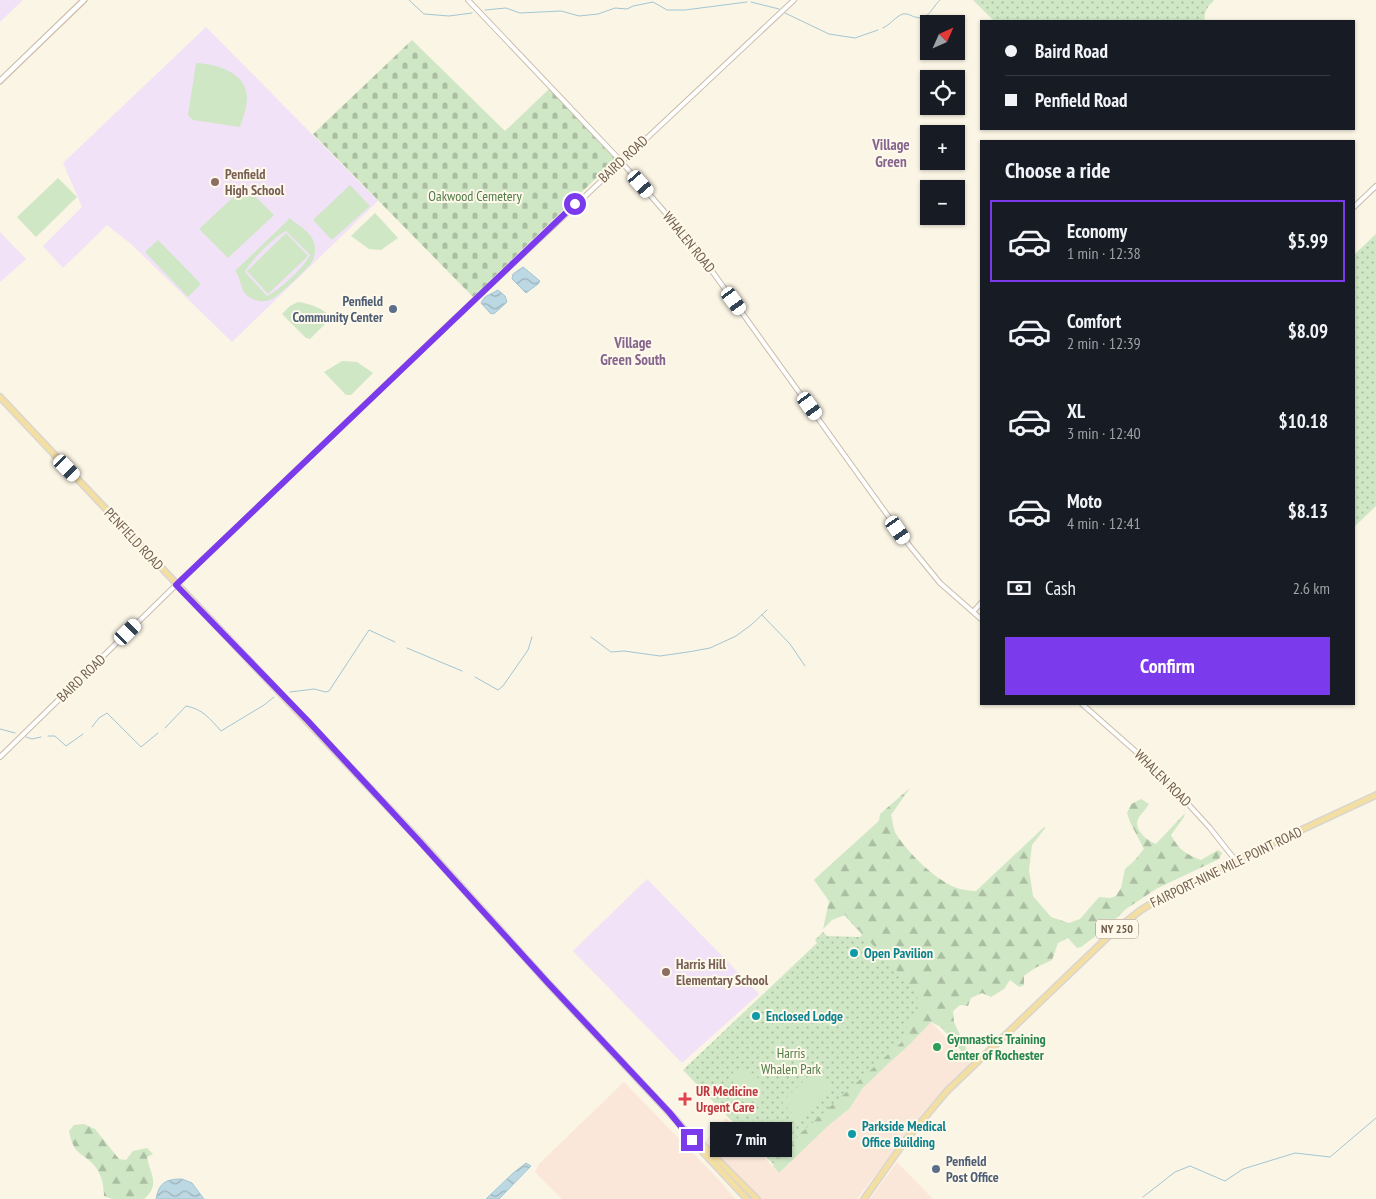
<!DOCTYPE html>
<html lang="en">
<head>
<meta charset="utf-8">
<style>
	body { margin:0; font-family:"PT Sans Narrow",sans-serif; background:#20242c; color:#f1f3f6; height:100vh; display:flex; flex-direction:column; font-size:19px; white-space:nowrap }
	* { box-sizing:border-box; margin:0 }
	p { font-size:16px; color:#9ea1a6 }
	.icon { flex:none; width:28px; height:28px; fill:none; stroke:currentColor; stroke-width:2; stroke-linecap:round; stroke-linejoin:round }
	.map { position:relative; flex:1; overflow:hidden }
	.panel { position:absolute; left:980px; top:140px; width:375px; height:565px; display:flex; flex-direction:column; background:#171b24; border-radius:0px; box-shadow:0 1px 4px #0004 }
	.panel>* { flex:none }
	.guide { position:absolute; left:980px; top:20px; width:375px; height:110px; border-radius:0px; box-shadow:0 1px 4px #0004; display:grid; align-content:center; height:110px; padding:0 25px; background:#171b24 }
	.needle { width:32px; rotate:45deg }
	.controls { position:absolute; left:920px; top:15px; display:grid; gap:10px }
	.controls a { display:grid; place-items:center; width:45px; height:45px; border-radius:0px; background:#171b24; box-shadow:0 1px 4px #0004; font-size:25px }
	.end { position:absolute; width:22px; height:22px; margin:-11px; border:6px solid #7c3aed; background:#fff; box-shadow:0 0 0 2px #fff }
	.from { border-radius:50% }
	.bubble { position:absolute; height:35px; border-radius:0px; background:#171b24; box-shadow:0 1px 4px #0004; font-size:16px; font-weight:700; line-height:35px; text-align:center }
	.car { position:absolute; width:15px; height:30px; margin:-15px -8px; border-radius:6px; box-shadow:0 0 4px 1px #0007; background:linear-gradient(#fff 24%,#345 0 40%,#fff 0 76%,#345 0 86%,#fff 0) }
	.guide b { display:flex; align-items:center; gap:18px; height:48px; font-size:19px }
	.guide b+b { border-top:1px solid #363941 }
	.guide i { width:12px; height:12px; background:#f1f3f6 }
	ul { padding:0; list-style:none }
	li { display:flex; align-items:center; gap:15px; height:82px; margin:0 10px 8px; padding:0 15px; border:2px solid transparent; border-radius:0px }
	li div { flex:1 }
	li b { display:block; font-size:19px }
	li em { font-style:normal; font-weight:700 }
	li.on { border-color:#7c3aed }
	li>.icon { width:45px; height:45px; stroke-width:1.5 }
	h2 { padding:0 25px; font-size:22px; line-height:60px }
	.pay { display:flex; align-items:center; gap:12px; height:55px; padding:0 25px; font-size:19px }
	.pay p { margin-inline-start:auto }
	.cta { display:flex; gap:10px; margin-top:auto; padding:10px 25px }
	.cta a { flex:1; height:58px; border-radius:0px; background:#7c3aed; color:#fff; font-size:20px; font-weight:700; line-height:58px; text-align:center }
	.map>svg:first-child { display:block }
	.commercial { fill:#fae7da }
	.education { fill:#f2e2f7 }
	.grass { fill:url(#grass-dots) }
	.forest { fill:url(#forest-firs) }
	.cemetery { fill:url(#cemetery-stones) }
	.garden { fill:#cfe7c5; fill-rule:evenodd }
	.water { fill:url(#water-waves); stroke:#a2c6d4 }
	.lines { fill:none; stroke-linecap:round; stroke-linejoin:round }
	.stream { stroke:#a2c6d4; stroke-width:1 }
	.tertiary-casing { stroke:#cbbdac; stroke-width:6 }
	.secondary-casing { stroke:#cebeaa; stroke-width:7 }
	.primary-casing { stroke:#dad5d0; stroke-width:8 }
	.tertiary { stroke:#fff; stroke-width:4 }
	.secondary { stroke:#fff; stroke-width:4.5 }
	.primary { stroke:#f4dfa3; stroke-width:5 }
	.route { stroke:#7c3aed; stroke-width:6 }
	.education-dot { fill:#8d6e63; stroke:#fef9eb; stroke-width:2 }
	.service-dot { fill:#5c6f8a; stroke:#fef9eb; stroke-width:2 }
	.culture-dot { fill:#0f9aa8; stroke:#fef9eb; stroke-width:2 }
	.leisure-dot { fill:#2e9e5b; stroke:#fef9eb; stroke-width:2 }
	.health-dot { fill:#e0444e; stroke:#fef9eb; stroke-width:2 }
	.labels { text-anchor:middle; stroke-width:4; stroke-linejoin:round; paint-order:stroke }
	.shield { fill:#fef9eb; stroke:#9c8c7c; stroke-width:1 }
	.shield-label { font-size:12px; font-weight:bold; fill:#725e4c }
	.street-label { font-size:14px; fill:#725e4c; stroke:#fef9eb }
	.education-label { font-size:14px; font-weight:bold; fill:#785e54; stroke:#fef9eb; text-anchor:start }
	.park-label { font-size:14px; fill:#527c48; stroke:#fef9eb }
	.service-label { font-size:14px; font-weight:bold; fill:#4e5e75; stroke:#fef9eb; text-anchor:end }
	.culture-label { font-size:14px; font-weight:bold; fill:#0d838f; stroke:#fef9eb; text-anchor:start }
	.leisure-label { font-size:14px; font-weight:bold; fill:#27864d; stroke:#fef9eb; text-anchor:start }
	.health-label { font-size:14px; font-weight:bold; fill:#be3a42; stroke:#fef9eb; text-anchor:start }
	.neighbourhood-label { font-size:15px; font-weight:bold; fill:#85648e; stroke:#fef9eb }
</style>
</head>
<body>
<div class="map">
<svg width="1376" height="1199" viewBox="0 0 1376 1199">
	<defs>
		<pattern id="grass-dots" width="8" height="8" patternUnits="userSpaceOnUse" patternTransform="scale(1.25)"><rect width="8" height="8" fill="#cfe7c5"/><path d="M2 2h.1M6 6h.1" fill="none" stroke="#acbea2" stroke-width="1.8" stroke-linecap="round"/></pattern>
		<pattern id="forest-firs" width="22" height="20" patternUnits="userSpaceOnUse" patternTransform="scale(1.25)"><rect width="22" height="20" fill="#cfe7c5"/><path d="M5 1l3.5 6h-7zM16 11l3.5 6h-7z" fill="#acbea2"/></pattern>
		<pattern id="cemetery-stones" width="16" height="16" patternUnits="userSpaceOnUse" patternTransform="scale(1.25)"><rect width="16" height="16" fill="#cfe7c5"/><path d="M2 7V4a2 2 0 0 1 4 0v3zM10 15v-3a2 2 0 0 1 4 0v3z" fill="#acbea2"/></pattern>
		<pattern id="water-waves" width="16" height="10" patternUnits="userSpaceOnUse" patternTransform="scale(1.25)"><rect width="16" height="10" fill="#bbd8e3"/><path d="M0 5q4-4 8 0t8 0" fill="none" stroke="#9cb2ba"/></pattern>
	</defs>
	<rect width="100%" height="100%" fill="#fbf5e5"/>
	<!-- commercial -->
	<g class="commercial">
		<path d="M 931,1022 L 970,1064 L 955,1077 L 921,1115 L 857,1199 L 760,1199 L 704,1142 L 726,1118 L 779,1173 L 828,1126 L 850,1108 L 862,1089 L 889,1063 L 908,1046 Z"/>
		<path d="M 624,1082 L 720,1181 L 735,1199 L 562,1199 L 535,1172 L 539,1164 Z"/>
		<path d="M 897,1162 L 933,1199 L 870,1199 Z"/>
	</g>
	<!-- education -->
	<g class="education">
		<path d="M 0,0 L 23,0 L 0,22 Z"/>
		<path d="M 206,27 L 378,201 L 232,342 L 131,244 L 107,225 L 63,268 L 43,246 L 82,207 L 63,163 Z"/>
		<path d="M 0,232 L 26,259 L 0,282 Z"/>
		<path d="M 647,879 L 759,994 L 682,1063 L 573,951 Z"/>
	</g>
	<!-- grass -->
	<g class="grass">
		<path d="M 973,0 L 1214,0 C 1208,6 1203,13 1205,21 L 994,21 Z"/>
		<path d="M 1376,234 L 1376,506 L 1354,527 L 1354,255 Z"/>
		<path d="M 879,821 L 931,1018 L 777,1168 L 683,1070 L 817,943 L 815,940 L 823,932 L 827,936 L 860,937 L 862,935 L 814,880 Z"/>
	</g>
	<!-- forest -->
	<g class="forest">
		<path d="M 910,788 L 891,815 C 893,821 893,829 896,834 C 908,853 938,883 960,889 C 965,890 971,891 976,891 L 1043,828 L 1046,827 L 1032,845 L 1029,870 L 1033,896 L 1051,917 L 1069,923 L 1080,919 L 1099,897 L 1110,898 L 1116,896 L 1121,888 L 1125,869 L 1134,861 L 1144,849 L 1130,822 L 1127,813 L 1131,804 L 1141,799 L 1149,804 C 1146,809 1142,813 1139,817 C 1132,829 1146,840 1156,844 L 1185,813 L 1184,817 L 1171,835 C 1179,850 1186,854 1201,860 L 1218,850 L 1222,853 L 1219,859 L 1156,889 L 1126,909 L 1104,930 L 1081,947 L 1077,948 L 1068,938 L 1058,943 L 1052,960 L 1035,968 L 1024,976 L 1024,985 L 1019,987 L 1010,980 L 1004,989 L 991,997 L 982,993 L 971,998 L 968,1006 L 960,1005 L 953,1011 L 954,1022 L 968,1052 L 967,1058 L 941,1027 L 931,1022 L 908,1046 L 889,1063 L 862,1089 L 850,1108 L 828,1126 L 779,1173 L 773,1166 L 801,1133 L 903,1041 L 907,1027 L 919,1002 L 914,989 L 845,915 L 832,920 L 823,929 L 829,901 L 814,880 L 879,821 L 880,814 Z"/>
		<path d="M 84,1124 L 95,1129 L 119,1159 L 126,1160 L 133,1151 L 147,1148 L 153,1154 L 147,1157 C 150,1174 161,1185 144,1199 L 112,1199 L 104,1196 C 104,1184 101,1172 92,1163 C 87,1158 81,1155 76,1150 C 72,1144 70,1137 69,1131 L 74,1125 Z"/>
	</g>
	<!-- cemetery -->
	<path class="cemetery" d="M 412,40 L 505,131 L 549,89 L 616,159 L 473,297 L 313,134 Z"/>
	<!-- garden -->
	<g class="garden">
		<path d="M 196,63 C 216,64 246,72 247,97 C 247,107 243,118 240,127 L 193,120 L 188,115 Z"/>
		<path d="M 58,178 L 77,197 L 36,237 L 17,217 Z"/>
		<path d="M 350,185 L 370,206 L 332,240 L 313,220 Z"/>
		<path d="M 245,186 L 274,215 L 228,258 L 199,229 Z"/>
		<path d="M 375,213 L 398,238 L 381,250 L 369,249 L 351,236 Z"/>
		<path d="M 290,218 C 298,226 311,231 314,243 C 316,249 315,256 312,262 C 307,269 280,295 272,299 C 266,302 259,302 253,299 C 238,293 243,280 235,271 ZM 286,231 L 310,255 C 305,266 279,291 267,296 L 245,272 C 250,261 275,236 286,231 Z"/>
		<path d="M 286,233 L 308,256 L 268,294 L 247,271 Z"/>
		<path d="M 158,240 L 201,284 L 188,297 L 145,252 Z"/>
		<path d="M 298,302 C 312,304 321,308 332,317 L 310,339 L 306,338 L 282,314 L 290,306 Z"/>
		<path d="M 342,361 L 357,362 L 373,373 L 351,395 L 346,395 L 324,372 Z"/>
		<path d="M 746,1069 C 761,1079 765,1082 761,1101 L 737,1097 L 733,1093 L 733,1071 Z"/>
		<path d="M 815,1070 L 833,1089 L 799,1121 L 782,1102 Z"/>
		<path d="M 776,1122 L 785,1125 L 792,1135 L 791,1142 L 777,1153 L 764,1137 L 768,1128 Z"/>
	</g>
	<!-- water -->
	<g class="water">
		<path d="M 523,267 L 540,281 L 538,284 L 526,293 L 512,279 L 513,274 Z"/>
		<path d="M 498,290 L 505,296 L 507,302 L 495,313 L 491,314 L 481,303 L 485,297 Z"/>
		<path d="M 526,1163 L 531,1166 L 499,1199 L 486,1199 L 512,1174 Z"/>
		<path d="M 182,1179 L 192,1183 L 204,1199 L 156,1199 C 159,1183 165,1179 182,1179 Z"/>
	</g>
	<g class="lines">
		<!-- stream -->
		<g class="stream">
			<path d="M 409,0 L 424,14 L 449,16 L 472,13"/>
			<path d="M 751,2 L 779,9"/>
			<path d="M 485,10 L 506,8 L 520,13 L 561,11 L 579,16 L 598,14 L 615,8 L 627,9 L 633,6 L 653,2 L 667,10 L 685,10 L 747,2"/>
			<path d="M 785,13 L 829,34 L 855,38 L 878,30"/>
			<path d="M 883,28 C 890,25 896,16 903,14 C 908,13 911,16 915,17 C 929,21 932,7 940,0"/>
			<path d="M 762,615 L 790,644 L 805,666"/>
			<path d="M 591,637 L 611,652 L 624,651 L 660,656 L 688,652 L 710,648 L 736,636 L 751,625 L 767,610"/>
			<path d="M 407,648 L 462,671"/>
			<path d="M 475,677 L 498,690 L 503,686 L 528,650 L 532,637"/>
			<path d="M 290,692 L 314,689 L 326,692 L 329,691 L 369,630 L 395,642"/>
			<path d="M 92,727 L 99,718 L 107,713 L 141,747 L 158,733"/>
			<path d="M 165,728 L 186,706 C 203,709 210,719 221,731 L 264,705 L 274,697"/>
			<path d="M 0,729 L 15,733"/>
			<path d="M 48,736 L 55,736 L 66,746 L 83,734"/>
			<path d="M 26,737 L 32,739 L 41,737"/>
			<path d="M 1143,1197 L 1175,1172 L 1190,1166 L 1225,1181 L 1243,1169 L 1295,1153 L 1330,1157 L 1376,1118"/>
		</g>
		<!-- tertiary casing -->
		<g class="tertiary-casing">
			<g id="tertiary">
				<path d="M 468,0 L 618,158 L 694,246 L 909,545 L 940,583 L 981,619"/>
				<path d="M 1354,207 L 1376,186"/>
				<path d="M 973,612 L 981,603"/>
				<path d="M 1082,704 L 1159,772 L 1210,828 L 1236,861"/>
				<path d="M 0,757 L 176,585 L 451,322 L 794,0"/>
			</g>
		</g>
		<!-- secondary casing -->
		<g class="secondary-casing">
			<path id="secondary" d="M 0,81 L 84,0"/>
		</g>
		<!-- primary casing -->
		<g class="primary-casing">
			<g id="primary">
				<path d="M 0,397 L 420,841 L 548,983 L 677,1121 L 702,1151 L 747,1199"/>
				<path d="M 692,1134 L 757,1199"/>
				<path d="M 864,1199 L 905,1141 L 947,1091 L 1114,931 L 1141,910 L 1179,887 L 1376,795"/>
			</g>
		</g>
		<!-- tertiary -->
		<use href="#tertiary" class="tertiary"/>
		<!-- secondary -->
		<use href="#secondary" class="secondary"/>
		<!-- primary -->
		<use href="#primary" class="primary"/>
	</g>
	<g class="lines">
		<!-- route -->
		<path class="route" d="M 575,204 L 176,585 L 308,721 L 420,842 L 548,983 L 669,1112 L 692,1140"/>
	</g>
	<!-- markers -->
	<g class="education-dot">
		<circle cx="215" cy="182" r="5"/>
		<circle cx="666" cy="972" r="5"/>
	</g>
	<g class="service-dot">
		<circle cx="393" cy="309" r="5"/>
		<circle cx="936" cy="1169" r="5"/>
	</g>
	<g class="culture-dot">
		<circle cx="854" cy="953" r="5"/>
		<circle cx="756" cy="1016" r="5"/>
		<circle cx="852" cy="1134" r="5"/>
	</g>
	<circle class="leisure-dot" cx="937" cy="1047" r="5"/>
	<path class="health-dot" d="M682.5 1091.5h5v5h5v5h-5v5h-5v-5h-5v-5h5z"/>
	<g class="labels">
		<!-- shield labels -->
		<rect class="shield" x="1096" y="919.5" width="42" height="19" rx="4"/>
		<g class="shield-label">
			<text x="1117" y="933">NY 250</text>
		</g>
		<!-- street labels -->
		<g class="street-label">
			<text transform="translate(623 159) rotate(-43)" y="5">BAIRD ROAD</text>
			<text transform="translate(689 242) rotate(51)" y="5">WHALEN ROAD</text>
			<text transform="translate(134 539) rotate(47)" y="5">PENFIELD ROAD</text>
			<text transform="translate(81 678) rotate(-44)" y="5">BAIRD ROAD</text>
			<text transform="translate(1163 778) rotate(45)" y="5">WHALEN ROAD</text>
			<text transform="translate(1226 867) rotate(-26)" y="5">FAIRPORT-NINE MILE POINT ROAD</text>
		</g>
		<!-- education labels -->
		<g class="education-label">
			<text x="225" y="179">Penfield<tspan x="225" dy="16">High School</tspan></text>
			<text x="676" y="969">Harris Hill<tspan x="676" dy="16">Elementary School</tspan></text>
		</g>
		<!-- park labels -->
		<g class="park-label">
			<text x="475" y="201">Oakwood Cemetery</text>
			<text x="791" y="1058">Harris<tspan x="791" dy="16">Whalen Park</tspan></text>
		</g>
		<!-- service labels -->
		<g class="service-label">
			<text x="383" y="306">Penfield<tspan x="383" dy="16">Community Center</tspan></text>
			<text x="946" y="1166" text-anchor="start">Penfield<tspan x="946" dy="16">Post Office</tspan></text>
		</g>
		<!-- culture labels -->
		<g class="culture-label">
			<text x="864" y="958">Open Pavilion</text>
			<text x="766" y="1021">Enclosed Lodge</text>
			<text x="862" y="1131">Parkside Medical<tspan x="862" dy="16">Office Building</tspan></text>
		</g>
		<!-- leisure labels -->
		<g class="leisure-label">
			<text x="947" y="1044">Gymnastics Training<tspan x="947" dy="16">Center of Rochester</tspan></text>
		</g>
		<!-- health labels -->
		<g class="health-label">
			<text x="696" y="1096">UR Medicine<tspan x="696" dy="16">Urgent Care</tspan></text>
		</g>
		<!-- neighbourhood labels -->
		<g class="neighbourhood-label">
			<text x="891" y="150">Village<tspan x="891" dy="17">Green</tspan></text>
			<text x="633" y="348">Village<tspan x="633" dy="17">Green South</tspan></text>
		</g>
	</g>
</svg>
<div class="controls">
<a><svg class="needle" viewBox="-14 -14 28 28"><path d="M0-13l5 13h-10z" fill="#e53935"/><path d="M0 13l5-13h-10z" fill="#9ea1a6"/></svg></a>
<a><svg class="icon" aria-label="locate" viewBox="0 0 24 24"><circle cx="12" cy="12" r="6"/><path d="M12 2v4M12 18v4M2 12h4M18 12h4"/></svg></a>
<a>+</a>
<a>−</a>
</div>
<i class="end from" style="left:575px;top:204px"></i>
<i class="end" style="left:692px;top:1140px"></i>
<div class="bubble" style="left:710px;top:1122px;width:82px">7 min</div>
<i class="car" style="left:641px;top:184px;rotate:139deg"></i>
<i class="car" style="left:734px;top:301px;rotate:144deg"></i>
<i class="car" style="left:810px;top:406px;rotate:144deg"></i>
<i class="car" style="left:67px;top:468px;rotate:136deg"></i>
<i class="car" style="left:898px;top:530px;rotate:145deg"></i>
<i class="car" style="left:128px;top:632px;rotate:46deg"></i>
<div class="guide">
<b><i class="from"></i>Baird Road</b>
<b><i></i>Penfield Road</b>
</div>
<section class="panel">
<h2>Choose a ride</h2>
<ul>
<li class="on"><svg class="icon" aria-label="car" viewBox="0 0 24 24"><path d="M5 17H2v-5l4-1 3-4h7l3 4 3 1v5h-3M9 17h6M6 11h13"/><circle cx="7" cy="17" r="2"/><circle cx="17" cy="17" r="2"/></svg><div><b>Economy</b><p>1 min · 12:38</p></div><em>$5.99</em></li>
<li><svg class="icon" aria-label="car" viewBox="0 0 24 24"><path d="M5 17H2v-5l4-1 3-4h7l3 4 3 1v5h-3M9 17h6M6 11h13"/><circle cx="7" cy="17" r="2"/><circle cx="17" cy="17" r="2"/></svg><div><b>Comfort</b><p>2 min · 12:39</p></div><em>$8.09</em></li>
<li><svg class="icon" aria-label="car" viewBox="0 0 24 24"><path d="M5 17H2v-5l4-1 3-4h7l3 4 3 1v5h-3M9 17h6M6 11h13"/><circle cx="7" cy="17" r="2"/><circle cx="17" cy="17" r="2"/></svg><div><b>XL</b><p>3 min · 12:40</p></div><em>$10.18</em></li>
<li><svg class="icon" aria-label="car" viewBox="0 0 24 24"><path d="M5 17H2v-5l4-1 3-4h7l3 4 3 1v5h-3M9 17h6M6 11h13"/><circle cx="7" cy="17" r="2"/><circle cx="17" cy="17" r="2"/></svg><div><b>Moto</b><p>4 min · 12:41</p></div><em>$8.13</em></li>
</ul>
<div class="pay"><svg class="icon" aria-label="cash" viewBox="0 0 24 24"><path d="M3 7h18v10H3z"/><circle cx="12" cy="12" r="2"/></svg>Cash<p>2.6 km</p></div>
<div class="cta"><a>Confirm</a></div>
</section>
</div>
</body>
</html>
